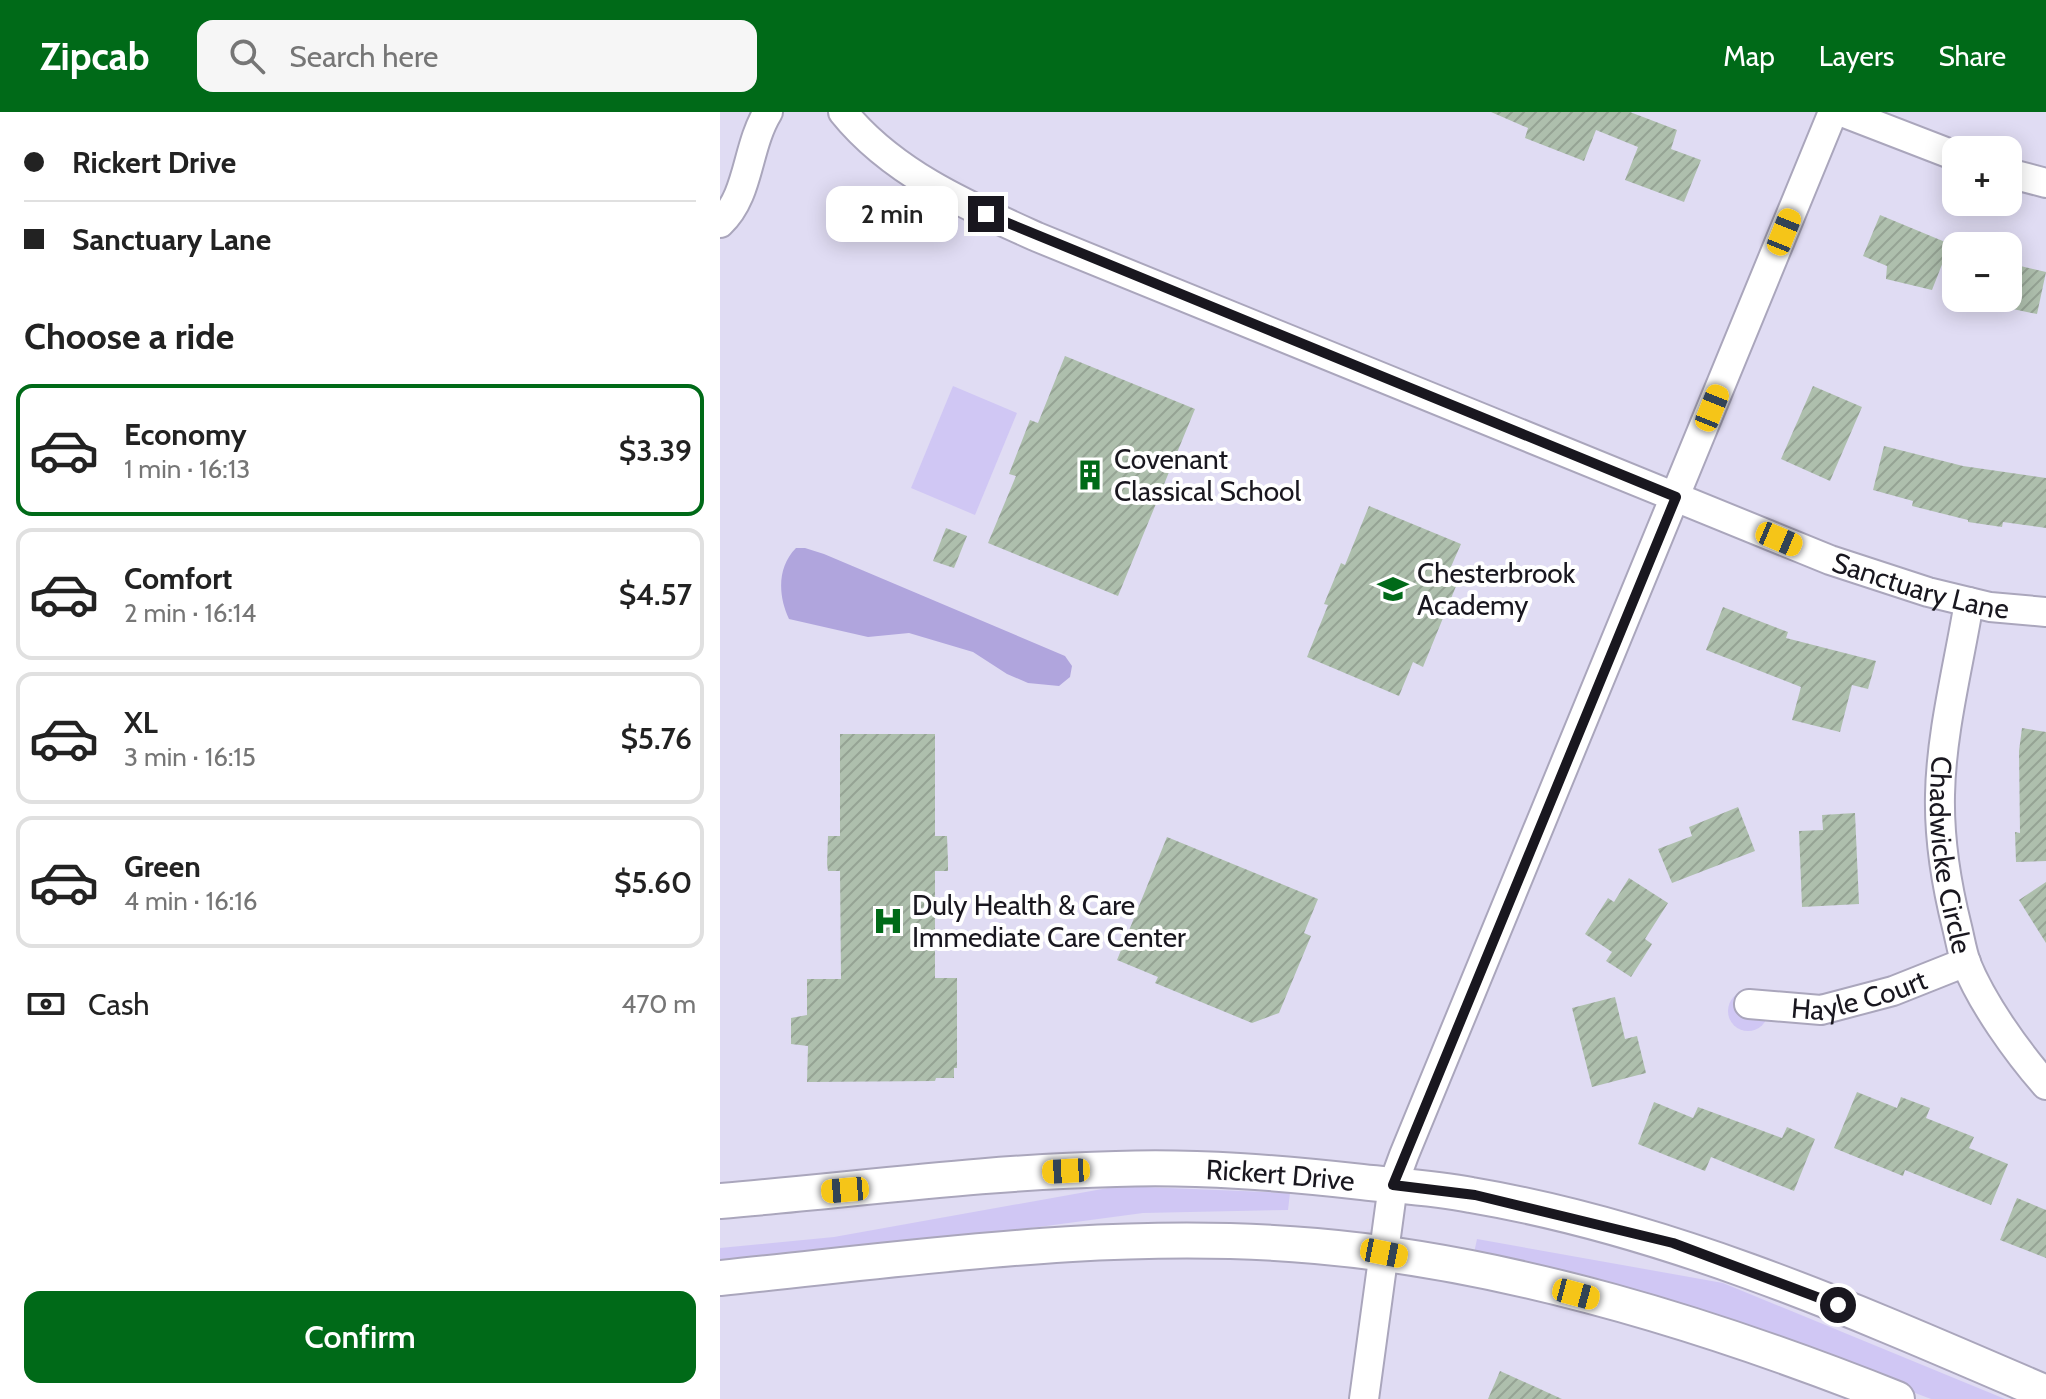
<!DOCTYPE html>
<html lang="en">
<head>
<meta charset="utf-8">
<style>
	body { margin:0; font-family:Cabin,sans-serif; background:#f6f6f6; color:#222; height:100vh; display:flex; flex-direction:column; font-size:30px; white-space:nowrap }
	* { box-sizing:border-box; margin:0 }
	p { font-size:26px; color:#767676 }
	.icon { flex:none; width:44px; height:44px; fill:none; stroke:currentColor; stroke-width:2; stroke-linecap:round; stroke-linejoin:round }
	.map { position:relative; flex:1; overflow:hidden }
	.details { display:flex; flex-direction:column; background:#fff; width:720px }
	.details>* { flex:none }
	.guide { display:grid; align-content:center; height:176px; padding:0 24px; background:#fff }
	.fabs { position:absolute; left:1222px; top:24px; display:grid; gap:16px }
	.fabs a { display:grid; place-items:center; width:80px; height:80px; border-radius:16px; background:#fff; box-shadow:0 4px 20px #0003; font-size:40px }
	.end { position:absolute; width:36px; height:36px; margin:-18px; border:10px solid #19171f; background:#fff; box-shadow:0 0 0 4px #fff }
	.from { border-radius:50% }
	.bubble { position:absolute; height:56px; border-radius:16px; background:#fff; box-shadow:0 4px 20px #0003; font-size:26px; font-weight:600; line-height:56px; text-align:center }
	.car { position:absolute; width:24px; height:48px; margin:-24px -12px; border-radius:10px; box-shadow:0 0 6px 2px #0007; background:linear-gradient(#f5c518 24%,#345 0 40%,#f5c518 0 76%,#345 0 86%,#f5c518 0) }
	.guide b { display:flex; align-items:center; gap:28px; height:76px; font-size:30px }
	.guide b+b { border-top:2px solid #e0e0e0 }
	.guide i { width:20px; height:20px; background:#222 }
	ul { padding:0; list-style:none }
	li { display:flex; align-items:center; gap:24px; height:132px; margin:0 16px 12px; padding:0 8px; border:4px solid #e0e0e0; border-radius:16px }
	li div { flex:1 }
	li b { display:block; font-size:30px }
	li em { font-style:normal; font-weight:600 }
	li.on { border-color:#006a18 }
	li>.icon { width:72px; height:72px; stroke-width:1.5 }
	h2 { padding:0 24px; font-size:36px; line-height:96px }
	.pay { display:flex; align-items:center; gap:20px; height:88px; padding:0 24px; font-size:30px }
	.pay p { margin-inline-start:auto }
	.cta { display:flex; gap:16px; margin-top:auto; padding:16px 24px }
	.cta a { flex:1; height:92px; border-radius:16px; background:#006a18; color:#fff; font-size:32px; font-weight:600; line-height:92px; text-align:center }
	header { display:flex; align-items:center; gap:48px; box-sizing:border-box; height:112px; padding:0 40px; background:#006a18; color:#fff }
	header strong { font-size:38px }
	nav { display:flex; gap:44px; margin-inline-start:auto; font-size:28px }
	.search { width:560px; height:72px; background:#f6f6f6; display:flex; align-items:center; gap:20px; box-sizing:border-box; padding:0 28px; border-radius:16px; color:#767676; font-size:30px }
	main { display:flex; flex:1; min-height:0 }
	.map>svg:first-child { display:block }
	.grass { fill:#d0c7f4 }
	.water { fill:#b0a5dd }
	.building { fill:url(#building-hatch) }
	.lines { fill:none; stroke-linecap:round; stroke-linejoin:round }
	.minor-casing { stroke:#aaa6bc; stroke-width:32 }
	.tertiary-casing { stroke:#aaa6bc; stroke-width:38 }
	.minor { stroke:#fff; stroke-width:28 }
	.tertiary { stroke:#fff; stroke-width:34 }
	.route { stroke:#19171f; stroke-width:10 }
	.labels { text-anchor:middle; stroke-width:8; stroke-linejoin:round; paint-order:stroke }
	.poi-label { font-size:28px; fill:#19171f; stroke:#fff; text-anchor:start }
	.street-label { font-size:28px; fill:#19171f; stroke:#fff }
</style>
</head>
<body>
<header>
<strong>Zipcab</strong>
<div class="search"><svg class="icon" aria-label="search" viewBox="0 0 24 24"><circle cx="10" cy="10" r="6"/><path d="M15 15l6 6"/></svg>Search here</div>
<nav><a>Map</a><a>Layers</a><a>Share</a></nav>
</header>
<main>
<section class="details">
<div class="guide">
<b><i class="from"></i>Rickert Drive</b>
<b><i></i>Sanctuary Lane</b>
</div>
<h2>Choose a ride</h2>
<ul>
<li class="on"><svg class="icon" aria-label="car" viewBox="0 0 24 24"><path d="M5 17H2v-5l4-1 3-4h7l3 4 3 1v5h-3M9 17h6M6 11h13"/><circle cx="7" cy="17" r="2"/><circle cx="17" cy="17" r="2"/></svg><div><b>Economy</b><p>1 min · 16:13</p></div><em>$3.39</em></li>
<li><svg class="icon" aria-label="car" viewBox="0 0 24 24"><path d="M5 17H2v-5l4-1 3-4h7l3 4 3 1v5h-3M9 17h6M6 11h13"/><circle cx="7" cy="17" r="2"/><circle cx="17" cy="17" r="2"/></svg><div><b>Comfort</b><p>2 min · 16:14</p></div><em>$4.57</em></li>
<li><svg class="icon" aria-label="car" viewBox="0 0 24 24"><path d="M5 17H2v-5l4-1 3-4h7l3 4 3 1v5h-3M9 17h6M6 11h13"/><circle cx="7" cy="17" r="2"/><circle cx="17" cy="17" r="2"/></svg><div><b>XL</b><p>3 min · 16:15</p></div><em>$5.76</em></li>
<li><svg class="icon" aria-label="car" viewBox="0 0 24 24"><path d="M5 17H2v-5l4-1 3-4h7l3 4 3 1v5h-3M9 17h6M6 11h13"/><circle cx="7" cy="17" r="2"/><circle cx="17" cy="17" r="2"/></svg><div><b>Green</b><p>4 min · 16:16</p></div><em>$5.60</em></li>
</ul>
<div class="pay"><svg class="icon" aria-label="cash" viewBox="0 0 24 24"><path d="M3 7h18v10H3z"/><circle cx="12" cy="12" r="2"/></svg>Cash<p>470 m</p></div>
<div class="cta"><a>Confirm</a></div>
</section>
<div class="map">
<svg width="1326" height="1287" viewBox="0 0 1326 1287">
	<defs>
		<pattern id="building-hatch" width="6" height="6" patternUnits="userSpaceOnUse" patternTransform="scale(2)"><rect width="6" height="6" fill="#aebfad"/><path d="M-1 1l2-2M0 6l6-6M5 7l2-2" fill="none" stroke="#95a394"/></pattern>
	</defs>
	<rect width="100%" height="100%" fill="#e0dcf3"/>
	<!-- grass -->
	<g class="grass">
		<path d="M 233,274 L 297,301 L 255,403 L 191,376 Z"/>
		<circle cx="1028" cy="899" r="20"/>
		<path d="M 399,1074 L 570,1081 L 568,1098 L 423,1101 L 220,1128 L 0,1148 L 0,1136 L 114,1125 Z"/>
		<path d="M 757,1127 L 1003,1171 L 1285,1287 L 1211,1287 L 1079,1237 L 754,1141 Z"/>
	</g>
	<!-- water -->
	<path class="water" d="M 76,436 L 85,436 L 104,442 L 345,544 L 352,554 L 350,565 L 339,574 L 308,571 L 287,562 L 253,540 L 189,521 L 148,525 L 69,507 C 58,484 57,455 76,436 Z"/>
	<!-- building -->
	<g class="building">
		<path d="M 771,0 L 910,0 L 957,18 L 951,37 L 981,48 L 964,90 L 905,68 L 918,35 L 876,18 L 864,49 L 805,26 L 808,16 Z"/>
		<path d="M 1160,103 L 1230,132 L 1212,178 L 1166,167 L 1167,154 L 1143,144 Z"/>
		<path d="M 1288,151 L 1326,160 L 1317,202 L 1288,196 Z"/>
		<path d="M 345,244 L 475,297 L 398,484 L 268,431 L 296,364 L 289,362 L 310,308 L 318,311 Z"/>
		<path d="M 1093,274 L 1142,295 L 1110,369 L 1061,347 Z"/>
		<path d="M 1164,334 L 1243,354 L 1326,366 L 1326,416 L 1283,410 L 1282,415 L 1248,410 L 1248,408 L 1192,394 L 1193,389 L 1153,378 Z"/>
		<path d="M 649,394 L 741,432 L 730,457 L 741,462 L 703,555 L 693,550 L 679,584 L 587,545 L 608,493 L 604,492 L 621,451 L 625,453 Z"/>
		<path d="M 226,416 L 247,424 L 234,456 L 213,449 Z"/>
		<path d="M 1003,495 L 1068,520 L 1066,526 L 1156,549 L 1148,577 L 1132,573 L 1120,620 L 1072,608 L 1081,575 L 986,538 Z"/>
		<path d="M 1302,616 L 1326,620 L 1326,749 L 1296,750 L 1295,720 L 1300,721 L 1299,639 Z"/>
		<path d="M 120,622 L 215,622 L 215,724 L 227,724 L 228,750 L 228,759 L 215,759 L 215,866 L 237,866 L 237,956 L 234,956 L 234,966 L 216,966 L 215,969 L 87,970 L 88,934 L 71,932 L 71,906 L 87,903 L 87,867 L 121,867 L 120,759 L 108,759 L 107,752 L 108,724 L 120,724 Z"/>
		<path d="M 1018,695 L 1035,739 L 952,771 L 938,737 L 972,724 L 969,715 Z"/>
		<path d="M 1135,701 L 1139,792 L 1082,795 L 1079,719 L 1103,718 L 1102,703 Z"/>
		<path d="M 447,725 L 598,787 L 584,821 L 591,824 L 559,901 L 532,911 L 435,871 L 438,865 L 397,848 Z"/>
		<path d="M 909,766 L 948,791 L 925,827 L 932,832 L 911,865 L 886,849 L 892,840 L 865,822 L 888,786 L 894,790 Z"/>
		<path d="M 1326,770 L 1326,831 L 1299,788 Z"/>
		<path d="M 895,885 L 905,927 L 917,924 L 926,961 L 872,975 L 852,896 Z"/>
		<path d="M 1137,980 L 1177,996 L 1181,985 L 1210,996 L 1206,1006 L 1254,1025 L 1249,1036 L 1288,1052 L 1271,1093 L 1185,1058 L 1183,1064 L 1114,1036 Z"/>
		<path d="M 934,990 L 973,1006 L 978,995 L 1062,1026 L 1067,1015 L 1095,1027 L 1074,1079 L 991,1045 L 985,1059 L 918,1032 Z"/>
		<path d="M 1297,1086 L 1326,1098 L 1326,1146 L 1280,1128 Z"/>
		<path d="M 780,1259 L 842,1287 L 768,1287 Z"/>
	</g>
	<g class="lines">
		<!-- minor casing -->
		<g class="minor-casing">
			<g id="minor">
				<path id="s1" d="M 123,0 C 172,61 248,94 317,125 L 1110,448 L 1208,480 L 1270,495 L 1326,500"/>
				<path d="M 1122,0 L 1236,44"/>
				<path d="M 1288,61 L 1326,71"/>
				<path d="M 0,111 C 30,83 26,36 48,0"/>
				<path id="s2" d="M 1249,490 C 1239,552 1221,620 1220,683 C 1219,728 1226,771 1237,815 C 1240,827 1242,840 1246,851 C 1262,891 1297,940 1326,973"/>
				<path id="s3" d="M 1029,892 L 1101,898 L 1173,879 L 1246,850"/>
				<path d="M 644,1287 L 673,1073 L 684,1043 L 1113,0"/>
			</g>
		</g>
		<!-- tertiary casing -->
		<g class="tertiary-casing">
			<g id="tertiary">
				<path id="s4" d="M 0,1089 C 132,1078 264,1060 396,1057 C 478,1054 561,1061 642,1070 C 678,1074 715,1076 751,1083 C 952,1117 1140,1201 1326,1281"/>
				<path d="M 0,1166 C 197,1146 397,1116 596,1134 C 793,1151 994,1214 1177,1287"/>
			</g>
		</g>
		<!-- minor -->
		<use href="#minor" class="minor"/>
		<!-- tertiary -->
		<use href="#tertiary" class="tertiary"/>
	</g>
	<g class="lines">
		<!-- route -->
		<path class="route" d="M 266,102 L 956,385 L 673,1073 L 755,1083 L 953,1131 L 1118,1193"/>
	</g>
	<!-- icons -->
	<defs>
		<g id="building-bare" transform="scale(2.4)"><path d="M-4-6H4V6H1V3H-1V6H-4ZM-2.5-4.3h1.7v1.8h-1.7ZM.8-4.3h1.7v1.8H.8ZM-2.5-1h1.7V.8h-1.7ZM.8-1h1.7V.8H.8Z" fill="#006a18" stroke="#fff" stroke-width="2.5" paint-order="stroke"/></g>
		<g id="school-bare" transform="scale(2.4)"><path d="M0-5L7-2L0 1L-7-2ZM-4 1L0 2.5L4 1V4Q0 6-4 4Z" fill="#006a18" stroke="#fff" stroke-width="2.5" paint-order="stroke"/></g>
		<g id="hospital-bare" transform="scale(2.4)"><path d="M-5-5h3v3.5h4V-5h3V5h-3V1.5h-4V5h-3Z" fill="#006a18" stroke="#fff" stroke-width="2.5" paint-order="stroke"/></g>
	</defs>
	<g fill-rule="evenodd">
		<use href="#building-bare" x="370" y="363"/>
		<use href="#school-bare" x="673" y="477"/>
		<use href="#hospital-bare" x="168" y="809"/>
	</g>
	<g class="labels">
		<!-- poi labels -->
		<g class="poi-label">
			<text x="394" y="357">Covenant<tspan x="394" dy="32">Classical School</tspan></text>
			<text x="697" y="471">Chesterbrook<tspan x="697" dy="32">Academy</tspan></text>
			<text x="192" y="803">Duly Health &amp; Care<tspan x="192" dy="32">Immediate Care Center</tspan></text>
		</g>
		<!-- street labels -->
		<g class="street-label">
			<text dy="10" stroke="none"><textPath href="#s1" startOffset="1184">Sanctuary Lane</textPath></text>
			<text dy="10" stroke="none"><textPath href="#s2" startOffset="256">Chadwicke Circle</textPath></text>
			<text dy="10" stroke="none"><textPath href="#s3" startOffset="112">Hayle Court</textPath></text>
			<text dy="10" stroke="none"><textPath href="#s4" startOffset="562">Rickert Drive</textPath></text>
		</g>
	</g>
</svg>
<div class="fabs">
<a>+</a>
<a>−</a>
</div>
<i class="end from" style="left:1118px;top:1193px"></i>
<i class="end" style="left:266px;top:102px"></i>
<div class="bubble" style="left:106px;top:74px;width:132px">2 min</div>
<i class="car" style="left:1064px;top:120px;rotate:22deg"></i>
<i class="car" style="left:992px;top:296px;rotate:22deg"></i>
<i class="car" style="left:1059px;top:427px;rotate:113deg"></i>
<i class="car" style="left:346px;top:1059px;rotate:267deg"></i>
<i class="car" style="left:125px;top:1078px;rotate:265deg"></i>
<i class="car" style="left:664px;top:1141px;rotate:101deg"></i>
<i class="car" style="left:856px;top:1182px;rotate:105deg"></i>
</div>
</main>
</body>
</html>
